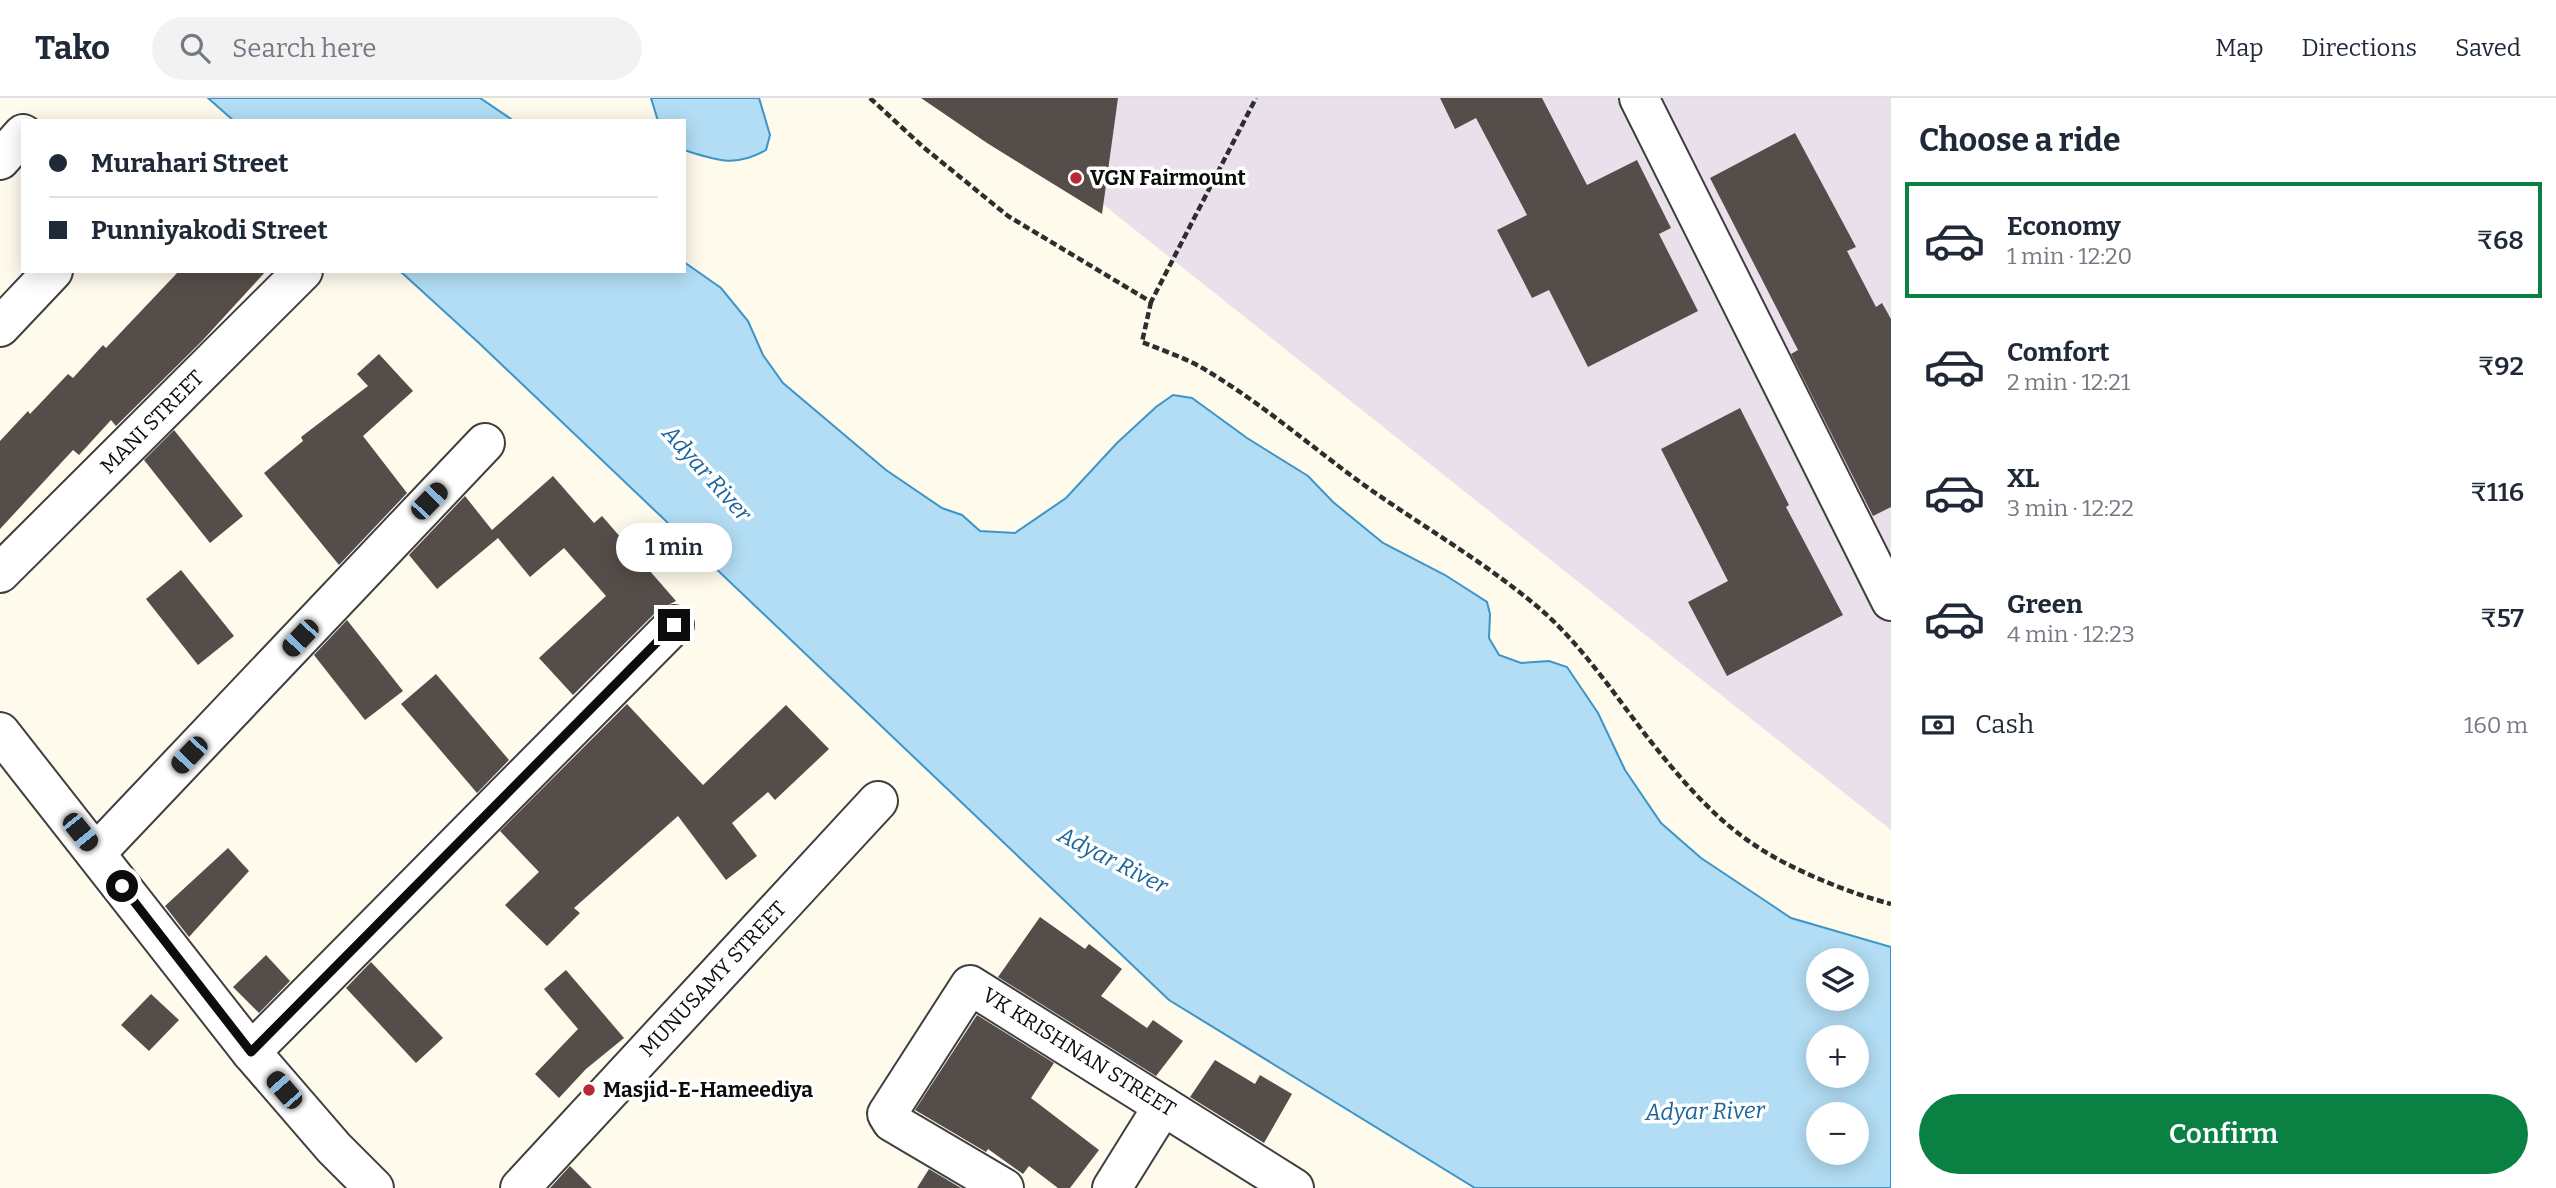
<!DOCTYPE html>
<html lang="en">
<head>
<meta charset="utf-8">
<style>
	body { margin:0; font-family:Bitter,serif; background:#f2f2f3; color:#1f2937; height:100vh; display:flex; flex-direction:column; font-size:26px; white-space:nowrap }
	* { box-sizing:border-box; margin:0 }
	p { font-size:23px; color:#747a83 }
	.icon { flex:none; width:38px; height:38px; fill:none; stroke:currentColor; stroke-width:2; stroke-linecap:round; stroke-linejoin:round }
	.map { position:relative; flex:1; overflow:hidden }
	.side { display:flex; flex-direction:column; background:#fff; width:665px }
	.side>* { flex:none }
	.guide { position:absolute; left:21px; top:21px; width:665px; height:154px; border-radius:0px; box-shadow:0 4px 18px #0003; display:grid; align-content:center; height:154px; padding:0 28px; background:#fff }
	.buttons { position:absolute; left:1806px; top:850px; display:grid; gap:14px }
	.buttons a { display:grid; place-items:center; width:63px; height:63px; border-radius:50%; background:#fff; box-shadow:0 4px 18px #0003; font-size:35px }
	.end { position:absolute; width:32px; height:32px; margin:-16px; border:9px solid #0c0c0c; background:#fff; box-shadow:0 0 0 4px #fff }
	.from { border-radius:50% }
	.bubble { position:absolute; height:49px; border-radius:24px; background:#fff; box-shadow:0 4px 18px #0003; font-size:23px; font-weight:600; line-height:49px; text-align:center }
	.car { position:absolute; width:21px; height:42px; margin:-21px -10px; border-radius:9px; box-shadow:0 0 5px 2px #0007; background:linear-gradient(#222 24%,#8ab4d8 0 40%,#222 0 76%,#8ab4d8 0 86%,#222 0) }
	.guide b { display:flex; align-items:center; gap:24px; height:66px; font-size:26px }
	.guide b+b { border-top:2px solid #e0e1e3 }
	.guide i { width:18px; height:18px; background:#1f2937 }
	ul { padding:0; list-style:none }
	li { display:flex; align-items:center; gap:21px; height:116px; margin:0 14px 10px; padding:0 14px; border:4px solid transparent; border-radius:0px }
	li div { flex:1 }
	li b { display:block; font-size:26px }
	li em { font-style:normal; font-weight:600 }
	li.selected { border-color:#0b8043 }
	li>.icon { width:63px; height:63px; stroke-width:1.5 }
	h2 { padding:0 28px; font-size:32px; line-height:84px }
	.pay { display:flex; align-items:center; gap:18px; height:77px; padding:0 28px; font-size:26px }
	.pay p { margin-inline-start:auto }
	.action { display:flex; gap:14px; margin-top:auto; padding:14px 28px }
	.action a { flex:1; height:80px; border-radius:42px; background:#0b8043; color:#fff; font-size:28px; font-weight:600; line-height:80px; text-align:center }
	header { display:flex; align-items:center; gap:42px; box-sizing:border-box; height:98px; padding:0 35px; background:#fff; border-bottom:2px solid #e0e1e3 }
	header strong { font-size:33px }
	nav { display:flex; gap:38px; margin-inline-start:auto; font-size:24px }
	.search { width:490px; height:63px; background:#f2f2f3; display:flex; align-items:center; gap:18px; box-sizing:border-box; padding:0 24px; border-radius:38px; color:#747a83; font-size:26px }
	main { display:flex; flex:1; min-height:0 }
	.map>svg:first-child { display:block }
	.industrial { fill:#e9e0eb }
	.water { fill:#b2ddf4; stroke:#3c95c9; stroke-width:2; fill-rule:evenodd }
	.building { fill:#544d49 }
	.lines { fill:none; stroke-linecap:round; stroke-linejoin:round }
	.minor-casing { stroke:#3f3f3f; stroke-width:42 }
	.path { stroke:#2e2e2e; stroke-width:4.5; stroke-dasharray:7 3.5; stroke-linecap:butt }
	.minor { stroke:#fff; stroke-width:38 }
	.route { stroke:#0c0c0c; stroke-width:9 }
	.poi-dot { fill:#b72934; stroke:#fff; stroke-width:2.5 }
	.labels { text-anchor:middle; stroke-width:7; stroke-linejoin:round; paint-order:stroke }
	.poi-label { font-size:21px; font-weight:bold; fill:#0c0c0c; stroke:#fff; text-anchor:start }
	.street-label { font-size:21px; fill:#0c0c0c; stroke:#fff }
	.water-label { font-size:23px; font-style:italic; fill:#1a6699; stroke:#fff }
</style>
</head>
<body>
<header>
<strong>Tako</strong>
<div class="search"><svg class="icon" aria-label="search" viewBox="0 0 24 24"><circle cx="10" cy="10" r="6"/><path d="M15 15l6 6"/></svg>Search here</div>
<nav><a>Map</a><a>Directions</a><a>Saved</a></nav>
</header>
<main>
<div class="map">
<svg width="1891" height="1090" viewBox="0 0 1891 1090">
	<rect width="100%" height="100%" fill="#fefaec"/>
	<!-- industrial -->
	<path class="industrial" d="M 969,0 L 1891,0 L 1891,732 Z"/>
	<!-- water -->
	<g class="water">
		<path d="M 208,0 L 480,0 L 514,23 L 234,23 Z"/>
		<path d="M 651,0 L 759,0 L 770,37 L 766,52 C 735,70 716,62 684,52 L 684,23 L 658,23 Z"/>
		<path d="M 684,164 L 721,190 L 748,223 L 763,257 L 783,285 L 886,372 L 942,410 L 962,417 L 980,433 L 1015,435 L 1066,400 L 1117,345 L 1156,309 L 1173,297 L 1192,300 L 1247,340 L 1308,378 L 1333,404 L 1383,445 L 1445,477 L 1487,504 L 1490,516 L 1489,540 L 1499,557 L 1521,565 L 1549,563 L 1567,569 L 1598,615 L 1625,672 L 1661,725 L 1701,760 L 1791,820 L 1891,849 L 1891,1090 L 1475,1090 L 1169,902 L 480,246 L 400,173 L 684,173 ZM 1818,863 L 1857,863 L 1857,901 L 1818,901 ZM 1818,940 L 1857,940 L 1857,978 L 1818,978 ZM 1818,1017 L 1857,1017 L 1857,1055 L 1818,1055 Z"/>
	</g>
	<!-- building -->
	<g class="building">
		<path d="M 921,0 L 1118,0 L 1102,116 L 987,45 Z"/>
		<path d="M 1440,0 L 1542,0 L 1587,87 L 1637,62 L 1671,130 L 1659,136 L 1698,213 L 1588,269 L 1549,192 L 1532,200 L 1497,132 L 1527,117 L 1476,20 L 1455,31 Z"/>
		<path d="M 1795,35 L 1856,149 L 1847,153 L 1876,209 L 1882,205 L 1891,221 L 1891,409 L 1873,418 L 1791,256 L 1798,252 L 1710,80 Z"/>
		<path d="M 179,173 L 266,173 L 202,243 L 116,328 L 111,322 L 79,357 L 73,352 L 0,431 L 0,343 L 28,313 L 30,316 L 68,276 L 73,280 L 103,247 L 106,250 Z"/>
		<path d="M 379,256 L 413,293 L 363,338 L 407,395 L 339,467 L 264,375 L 303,343 L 301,339 L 368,288 L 357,276 Z"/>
		<path d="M 1740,310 L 1789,407 L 1786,409 L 1843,517 L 1727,578 L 1688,504 L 1728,483 L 1661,351 Z"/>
		<path d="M 174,332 L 243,418 L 210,445 L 144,362 Z"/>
		<path d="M 553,378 L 594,425 L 602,418 L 676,503 L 658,512 L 573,597 L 539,560 L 606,498 L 564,450 L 530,479 L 498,440 L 437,491 L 409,457 L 465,398 L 492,432 Z"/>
		<path d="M 181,472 L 234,538 L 198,567 L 146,501 Z"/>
		<path d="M 347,522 L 403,593 L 365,622 L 314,557 Z"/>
		<path d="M 436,576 L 509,662 L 477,695 L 401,606 Z"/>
		<path d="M 627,606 L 703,687 L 786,607 L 829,651 L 775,702 L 768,694 L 732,725 L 757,758 L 726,782 L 678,718 L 574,810 L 580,815 L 547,848 L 505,807 L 539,774 L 500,733 Z"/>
		<path d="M 228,750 L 249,773 L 189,839 L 165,808 Z"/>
		<path d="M 1040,819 L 1085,851 L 1089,846 L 1122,871 L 1101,898 L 1147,930 L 1153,922 L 1183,943 L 1156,978 L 998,879 Z"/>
		<path d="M 266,857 L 290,883 L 259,915 L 233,889 Z"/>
		<path d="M 371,864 L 443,940 L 416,965 L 346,890 Z"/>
		<path d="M 566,872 L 624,940 L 586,971 L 559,1000 L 535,976 L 578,931 L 544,891 Z"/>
		<path d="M 151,896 L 179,922 L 149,953 L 121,927 Z"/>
		<path d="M 977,917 L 1054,965 L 1031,1000 L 1099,1052 L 1070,1090 L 1058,1090 L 1029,1068 L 1023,1076 L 988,1051 L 986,1054 L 915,1012 Z"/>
		<path d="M 1215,962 L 1255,986 L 1260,977 L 1292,996 L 1264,1045 L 1190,999 Z"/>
		<path d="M 570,1068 L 592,1090 L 550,1090 Z"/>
		<path d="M 929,1071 L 961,1090 L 917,1090 Z"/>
	</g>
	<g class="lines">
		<!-- minor casing -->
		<g class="minor-casing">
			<g id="minor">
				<path d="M 1639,0 L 1891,503"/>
				<path d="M 0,62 L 23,36"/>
				<path d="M 0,229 L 53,173"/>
				<path d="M 0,475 L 303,173"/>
				<path d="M 0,634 L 251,954 L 334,1050 L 374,1090"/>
				<path d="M 97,754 L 485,345"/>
				<path d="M 251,954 L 674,527"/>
				<path d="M 520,1090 L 878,703"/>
				<path d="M 1004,1090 L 892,1024 L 887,1016 L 970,887 L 1294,1090"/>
				<path d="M 1112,1090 L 1163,1008"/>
			</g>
		</g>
		<!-- path -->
		<g class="path">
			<path d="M 870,0 L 922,48 L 1008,118 L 1151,204 L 1256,0"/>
			<path d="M 1151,204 L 1142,244 C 1164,253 1189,261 1209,274 C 1267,309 1316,353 1371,392 C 1427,431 1487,466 1539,510 C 1582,547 1614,596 1648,640 C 1679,679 1713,720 1756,748 C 1792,772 1849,795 1891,806"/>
		</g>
		<!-- minor -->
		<use href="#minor" class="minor"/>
	</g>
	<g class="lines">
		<!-- route -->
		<path class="route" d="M 122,788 L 251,954 L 674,527"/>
	</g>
	<!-- markers -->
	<g class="poi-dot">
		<circle cx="1076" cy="80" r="7"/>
		<circle cx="589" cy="992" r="7"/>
	</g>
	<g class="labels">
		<!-- poi labels -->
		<g class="poi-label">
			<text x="1090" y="87">VGN Fairmount</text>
			<text x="603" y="999">Masjid-E-Hameediya</text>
		</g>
		<!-- street labels -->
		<g class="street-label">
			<text transform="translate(152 324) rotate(-45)" y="7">MANI STREET</text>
			<text transform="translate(713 881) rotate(-47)" y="7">MUNUSAMY STREET</text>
			<text transform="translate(1079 954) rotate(32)" y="7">VK KRISHNAN STREET</text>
		</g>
		<!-- water labels -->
		<g class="water-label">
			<text transform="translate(707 375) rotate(48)" y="8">Adyar River</text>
			<text transform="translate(1113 762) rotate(27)" y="8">Adyar River</text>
			<text transform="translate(1705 1013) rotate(-1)" y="8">Adyar River</text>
		</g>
	</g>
</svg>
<div class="buttons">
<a><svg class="icon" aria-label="layers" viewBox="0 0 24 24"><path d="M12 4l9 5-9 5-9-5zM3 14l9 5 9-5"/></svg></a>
<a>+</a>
<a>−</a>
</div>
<i class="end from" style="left:122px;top:788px"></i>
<i class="end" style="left:674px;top:527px"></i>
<div class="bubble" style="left:616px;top:425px;width:116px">1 min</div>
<i class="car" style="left:429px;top:403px;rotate:44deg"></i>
<i class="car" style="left:300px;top:540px;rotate:223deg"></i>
<i class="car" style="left:189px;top:657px;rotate:223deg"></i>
<i class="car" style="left:80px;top:734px;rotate:141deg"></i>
<i class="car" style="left:284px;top:992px;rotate:319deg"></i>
<div class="guide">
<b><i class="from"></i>Murahari Street</b>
<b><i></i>Punniyakodi Street</b>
</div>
</div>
<section class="side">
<h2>Choose a ride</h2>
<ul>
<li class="selected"><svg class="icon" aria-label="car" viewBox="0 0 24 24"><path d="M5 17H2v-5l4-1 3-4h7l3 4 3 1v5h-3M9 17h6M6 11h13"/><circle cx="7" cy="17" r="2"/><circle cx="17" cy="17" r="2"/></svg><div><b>Economy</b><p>1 min · 12:20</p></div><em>₹68</em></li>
<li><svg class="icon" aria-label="car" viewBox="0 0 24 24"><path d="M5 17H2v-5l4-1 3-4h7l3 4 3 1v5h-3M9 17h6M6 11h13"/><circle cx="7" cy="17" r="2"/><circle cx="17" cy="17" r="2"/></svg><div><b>Comfort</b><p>2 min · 12:21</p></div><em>₹92</em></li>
<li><svg class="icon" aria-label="car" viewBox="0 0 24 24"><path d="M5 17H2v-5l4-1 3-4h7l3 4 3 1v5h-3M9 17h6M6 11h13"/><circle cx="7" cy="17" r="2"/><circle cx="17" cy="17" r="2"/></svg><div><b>XL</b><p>3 min · 12:22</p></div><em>₹116</em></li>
<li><svg class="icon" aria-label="car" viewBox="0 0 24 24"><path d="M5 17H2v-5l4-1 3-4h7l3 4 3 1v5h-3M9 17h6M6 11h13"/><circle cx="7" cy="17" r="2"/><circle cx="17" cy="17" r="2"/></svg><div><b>Green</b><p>4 min · 12:23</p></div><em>₹57</em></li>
</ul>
<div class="pay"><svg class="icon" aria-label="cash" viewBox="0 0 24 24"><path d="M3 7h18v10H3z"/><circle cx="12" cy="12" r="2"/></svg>Cash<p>160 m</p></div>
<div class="action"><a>Confirm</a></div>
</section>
</main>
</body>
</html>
